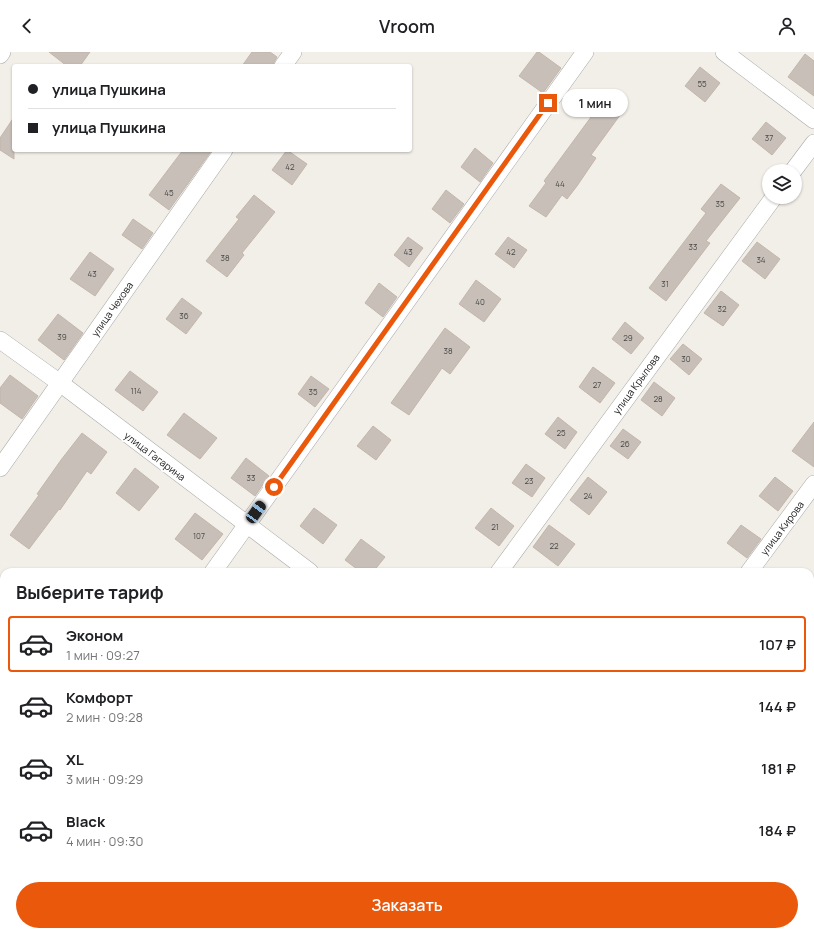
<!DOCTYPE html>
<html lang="ru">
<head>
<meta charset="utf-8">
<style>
	body { margin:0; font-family:Manrope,sans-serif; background:#f2f2f2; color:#202124; height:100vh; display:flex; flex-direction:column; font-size:15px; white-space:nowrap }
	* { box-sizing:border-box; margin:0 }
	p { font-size:13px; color:#757577 }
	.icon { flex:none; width:22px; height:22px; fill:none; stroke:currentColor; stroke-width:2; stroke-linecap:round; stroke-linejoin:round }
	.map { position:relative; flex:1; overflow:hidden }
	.drawer { position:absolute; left:0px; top:516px; width:814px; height:368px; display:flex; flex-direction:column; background:#fff; border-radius:12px 12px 0 0; box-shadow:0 1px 3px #0004 }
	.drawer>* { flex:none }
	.hud { position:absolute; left:12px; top:12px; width:400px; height:88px; border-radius:4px; box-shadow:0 1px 3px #0004; display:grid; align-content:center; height:88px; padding:0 16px; background:#fff }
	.buttons { position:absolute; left:762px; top:112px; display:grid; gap:8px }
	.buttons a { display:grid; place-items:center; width:40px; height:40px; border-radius:50%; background:#fff; box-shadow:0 1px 3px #0004; font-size:20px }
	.end { position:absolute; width:18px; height:18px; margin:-9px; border:5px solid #ea580c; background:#fff; box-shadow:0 0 0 2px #fff }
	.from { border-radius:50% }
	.bubble { position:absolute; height:28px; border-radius:14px; background:#fff; box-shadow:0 1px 3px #0004; font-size:13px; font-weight:600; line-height:28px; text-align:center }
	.car { position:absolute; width:12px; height:24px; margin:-12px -6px; border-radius:5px; box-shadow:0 0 3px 1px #0007; background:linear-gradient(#222 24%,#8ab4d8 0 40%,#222 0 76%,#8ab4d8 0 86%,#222 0) }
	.hud b { display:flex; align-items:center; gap:14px; height:38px; font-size:15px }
	.hud b+b { border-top:1px solid #e0e0e0 }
	.hud i { width:10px; height:10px; background:#202124 }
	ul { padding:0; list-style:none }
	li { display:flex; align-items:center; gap:12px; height:56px; margin:0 8px 6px; padding:0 8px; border:2px solid transparent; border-radius:4px }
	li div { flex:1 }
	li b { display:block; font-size:15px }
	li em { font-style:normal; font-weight:600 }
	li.current { border-color:#ea580c }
	li>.icon { width:36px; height:36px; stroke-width:1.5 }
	h2 { padding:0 16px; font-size:18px; line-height:48px }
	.action { display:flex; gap:8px; margin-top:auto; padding:8px 16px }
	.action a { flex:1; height:46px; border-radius:24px; background:#ea580c; color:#fff; font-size:16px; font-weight:600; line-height:46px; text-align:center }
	header { display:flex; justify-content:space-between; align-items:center; height:52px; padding:0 16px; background:#fff; font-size:18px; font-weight:600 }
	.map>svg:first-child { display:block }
	.building { fill:#c7bfb8; stroke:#c4b6ab }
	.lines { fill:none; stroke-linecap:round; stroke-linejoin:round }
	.minor-casing { stroke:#a9a9a9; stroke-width:18 }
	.minor { stroke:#fff; stroke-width:17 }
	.route { stroke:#ea580c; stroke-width:5 }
	.labels { text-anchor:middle; stroke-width:3.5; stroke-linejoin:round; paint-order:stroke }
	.number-label { font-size:8px; fill:#4b4948 }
	.street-label { font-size:10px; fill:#222; stroke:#fff }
</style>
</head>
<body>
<header><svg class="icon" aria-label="back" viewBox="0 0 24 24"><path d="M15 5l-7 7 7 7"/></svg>Vroom<svg class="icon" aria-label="person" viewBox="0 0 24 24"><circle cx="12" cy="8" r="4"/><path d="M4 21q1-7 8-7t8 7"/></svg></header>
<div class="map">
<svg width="814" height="884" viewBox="0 0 814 884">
	<rect width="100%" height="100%" fill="#f2efe9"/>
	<!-- building -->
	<g class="building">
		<path d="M 49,0 L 90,0 L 80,14 L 67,14 Z"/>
		<path d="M 252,0 L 270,0 L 277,5 L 272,14 L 242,14 Z"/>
		<path d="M 537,0 L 539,0 L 561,16 L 543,41 L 519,24 Z"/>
		<path d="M 805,2 L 814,9 L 814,44 L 788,25 Z"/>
		<path d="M 700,15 L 720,31 L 705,50 L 685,34 Z"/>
		<path d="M 605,46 L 623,59 L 591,103 L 596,106 L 577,134 L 567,147 L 562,143 L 546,165 L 529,154 L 546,131 L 544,129 Z"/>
		<path d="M 14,65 L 14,107 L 0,98 L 0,86 Z"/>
		<path d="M 766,70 L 786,86 L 772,103 L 752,87 Z"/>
		<path d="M 475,96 L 493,111 L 480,130 L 461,115 Z"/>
		<path d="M 183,98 L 212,98 L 169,158 L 149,143 Z"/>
		<path d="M 287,98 L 307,112 L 292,133 L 272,118 Z"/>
		<path d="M 721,132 L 740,146 L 706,189 L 710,191 L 666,249 L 649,236 L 706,161 L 701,157 Z"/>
		<path d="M 446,138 L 464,152 L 450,171 L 432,157 Z"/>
		<path d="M 254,143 L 275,160 L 242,201 L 244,203 L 227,225 L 206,209 L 239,167 L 236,165 Z"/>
		<path d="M 133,167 L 153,181 L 142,197 L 122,183 Z"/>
		<path d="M 408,185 L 423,196 L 409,215 L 394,203 Z"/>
		<path d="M 508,185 L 527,198 L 514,216 L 495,202 Z"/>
		<path d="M 757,190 L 780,207 L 765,227 L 742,209 Z"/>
		<path d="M 90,200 L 114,217 L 95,244 L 70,227 Z"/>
		<path d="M 476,228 L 501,247 L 484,270 L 459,252 Z"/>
		<path d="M 379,231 L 397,245 L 383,265 L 365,251 Z"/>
		<path d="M 721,239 L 739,253 L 723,274 L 704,261 Z"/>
		<path d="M 182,246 L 202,261 L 186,282 L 166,267 Z"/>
		<path d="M 58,262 L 83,281 L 64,308 L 38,288 Z"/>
		<path d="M 625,270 L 644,286 L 631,302 L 612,287 Z"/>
		<path d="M 445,276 L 470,295 L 450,322 L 442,316 L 409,363 L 391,351 Z"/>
		<path d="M 683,292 L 702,307 L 689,323 L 670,307 Z"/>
		<path d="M 593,315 L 615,331 L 600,351 L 579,335 Z"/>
		<path d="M 130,319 L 158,340 L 143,359 L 115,338 Z"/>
		<path d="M 10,323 L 38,344 L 22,367 L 0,351 L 0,336 Z"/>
		<path d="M 311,324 L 329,337 L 315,355 L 298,342 Z"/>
		<path d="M 654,330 L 675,346 L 662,364 L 641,348 Z"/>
		<path d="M 184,361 L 217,386 L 200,407 L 167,383 Z"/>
		<path d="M 558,365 L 577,380 L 565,397 L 545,382 Z"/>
		<path d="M 814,370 L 814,415 L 792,399 Z"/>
		<path d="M 373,374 L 391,388 L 376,408 L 357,394 Z"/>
		<path d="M 623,377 L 641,390 L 628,407 L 610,394 Z"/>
		<path d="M 82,381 L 107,400 L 91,422 L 87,419 L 60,458 L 59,457 L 29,497 L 10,483 L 39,443 L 37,442 L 61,408 Z"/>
		<path d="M 246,406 L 269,424 L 255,444 L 231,426 Z"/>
		<path d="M 526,412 L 545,426 L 532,445 L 512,431 Z"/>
		<path d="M 135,416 L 159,435 L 139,459 L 116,441 Z"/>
		<path d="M 588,425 L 607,440 L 589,463 L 570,448 Z"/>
		<path d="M 775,425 L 793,439 L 778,459 L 759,444 Z"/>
		<path d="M 314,456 L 337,473 L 323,492 L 300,474 Z"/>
		<path d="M 491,456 L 514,474 L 499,494 L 475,476 Z"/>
		<path d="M 195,461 L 223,482 L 202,508 L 175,487 Z"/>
		<path d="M 549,473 L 575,492 L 558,514 L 533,495 Z"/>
		<path d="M 741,473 L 761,487 L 747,506 L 727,491 Z"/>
		<path d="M 361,487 L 385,505 L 373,520 L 361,520 L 345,508 Z"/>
	</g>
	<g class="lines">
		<!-- minor casing -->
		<g class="minor-casing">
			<g id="minor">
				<path d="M 724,0 L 814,68"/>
				<path d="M 0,3 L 2,0"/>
				<path d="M 283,14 L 293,0"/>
				<path d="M 793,119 L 814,91"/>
				<path d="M 0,288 L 60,331 L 310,520"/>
				<path d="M 0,416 L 224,98"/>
				<path d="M 213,520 L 585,0"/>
				<path d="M 499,520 L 774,145"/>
				<path d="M 749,520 L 814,432"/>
				<path d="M 810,656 L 814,659"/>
				<path d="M 0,818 L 4,812"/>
				<path d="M 791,880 L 797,884"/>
				<path d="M 235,884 L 238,880"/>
				<path d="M 480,884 L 483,880"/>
			</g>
		</g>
		<!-- minor -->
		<use href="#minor" class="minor"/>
	</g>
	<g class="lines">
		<!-- route -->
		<path class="route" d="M 274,435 L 548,51"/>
	</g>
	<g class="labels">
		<!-- number labels -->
		<g class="number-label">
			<text x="702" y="35">55</text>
			<text x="769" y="89">37</text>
			<text x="290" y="118">42</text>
			<text x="560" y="135">44</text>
			<text x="169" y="144">45</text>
			<text x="720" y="155">35</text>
			<text x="693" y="198">33</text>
			<text x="408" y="203">43</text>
			<text x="511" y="203">42</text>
			<text x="225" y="209">38</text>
			<text x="761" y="211">34</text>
			<text x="92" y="225">43</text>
			<text x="665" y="235">31</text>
			<text x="480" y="253">40</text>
			<text x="722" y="260">32</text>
			<text x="184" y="267">36</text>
			<text x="62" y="288">39</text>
			<text x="628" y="289">29</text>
			<text x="448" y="302">38</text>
			<text x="686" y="310">30</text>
			<text x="597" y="336">27</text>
			<text x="136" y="342">114</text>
			<text x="313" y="343">35</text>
			<text x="658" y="350">28</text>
			<text x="561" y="384">25</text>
			<text x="625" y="395">26</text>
			<text x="251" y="429">33</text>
			<text x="529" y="432">23</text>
			<text x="588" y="447">24</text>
			<text x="495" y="478">21</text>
			<text x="199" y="487">107</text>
			<text x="554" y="497">22</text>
		</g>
		<!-- street labels -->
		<g class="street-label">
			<text transform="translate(112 257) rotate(-55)" y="4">улица Чехова</text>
			<text transform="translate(636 332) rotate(-54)" y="4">улица Крылова</text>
			<text transform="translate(155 404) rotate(37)" y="4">улица Гагарина</text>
			<text transform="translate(782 476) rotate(-53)" y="4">улица Кирова</text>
		</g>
	</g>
</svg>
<div class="buttons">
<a><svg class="icon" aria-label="layers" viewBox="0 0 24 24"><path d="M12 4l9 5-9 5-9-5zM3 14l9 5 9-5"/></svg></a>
</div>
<i class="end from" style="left:274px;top:435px"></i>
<i class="end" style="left:548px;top:51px"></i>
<div class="bubble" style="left:562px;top:37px;width:66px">1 мин</div>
<i class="car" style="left:256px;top:460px;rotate:36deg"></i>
<div class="hud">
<b><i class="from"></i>улица Пушкина</b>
<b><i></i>улица Пушкина</b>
</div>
<section class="drawer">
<h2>Выберите тариф</h2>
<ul>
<li class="current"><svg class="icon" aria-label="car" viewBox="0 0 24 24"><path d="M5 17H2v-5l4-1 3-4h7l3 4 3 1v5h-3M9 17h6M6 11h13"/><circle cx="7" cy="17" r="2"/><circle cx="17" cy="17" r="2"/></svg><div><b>Эконом</b><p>1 мин · 09:27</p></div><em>107 ₽</em></li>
<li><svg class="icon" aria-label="car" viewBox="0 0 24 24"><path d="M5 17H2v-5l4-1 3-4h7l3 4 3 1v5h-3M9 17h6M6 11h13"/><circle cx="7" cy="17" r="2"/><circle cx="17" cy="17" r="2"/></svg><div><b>Комфорт</b><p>2 мин · 09:28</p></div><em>144 ₽</em></li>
<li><svg class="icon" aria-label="car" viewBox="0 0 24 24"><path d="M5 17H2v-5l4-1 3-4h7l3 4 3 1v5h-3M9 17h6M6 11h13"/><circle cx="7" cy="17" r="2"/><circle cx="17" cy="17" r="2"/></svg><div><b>XL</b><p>3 мин · 09:29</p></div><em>181 ₽</em></li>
<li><svg class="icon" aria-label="car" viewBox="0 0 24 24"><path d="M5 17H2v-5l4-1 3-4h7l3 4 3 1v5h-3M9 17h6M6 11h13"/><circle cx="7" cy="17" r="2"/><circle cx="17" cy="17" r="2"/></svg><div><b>Black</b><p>4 мин · 09:30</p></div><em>184 ₽</em></li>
</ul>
<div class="action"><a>Заказать</a></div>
</section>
</div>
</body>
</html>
